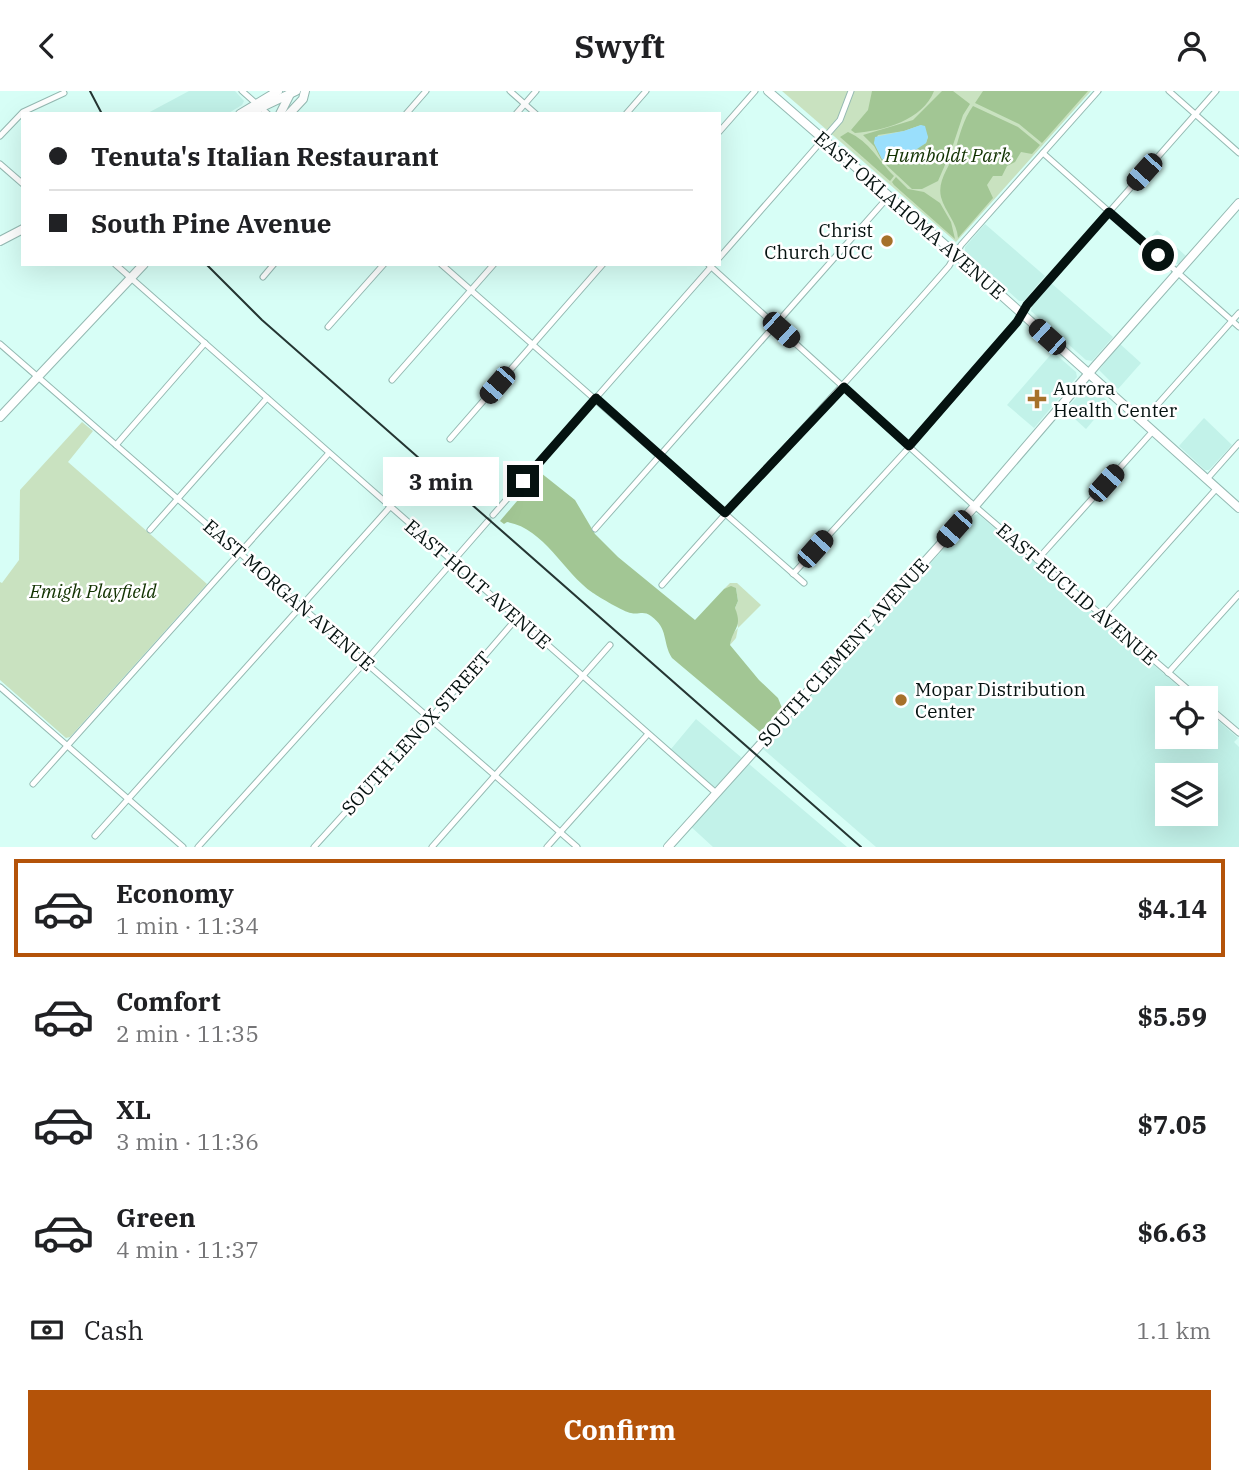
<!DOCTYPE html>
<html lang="en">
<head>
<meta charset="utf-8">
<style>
	body { margin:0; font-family:"IBM Plex Serif",serif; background:#f6f6f6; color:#202124; height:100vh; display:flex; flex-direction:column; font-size:26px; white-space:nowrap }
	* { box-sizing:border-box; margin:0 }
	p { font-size:23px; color:#757577 }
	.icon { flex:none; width:38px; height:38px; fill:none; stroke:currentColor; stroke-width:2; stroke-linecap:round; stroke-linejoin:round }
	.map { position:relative; height:756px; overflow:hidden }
	.sheet { display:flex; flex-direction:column; background:#fff; flex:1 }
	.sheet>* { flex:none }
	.guide { position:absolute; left:21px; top:21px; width:700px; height:154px; border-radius:0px; box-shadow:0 7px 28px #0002; display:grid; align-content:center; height:154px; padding:0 28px; background:#fff }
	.controls { position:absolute; left:1155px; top:595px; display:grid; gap:14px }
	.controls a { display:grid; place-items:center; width:63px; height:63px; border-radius:0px; background:#fff; box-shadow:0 7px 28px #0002; font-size:35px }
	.end { position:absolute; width:32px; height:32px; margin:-16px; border:9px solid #051210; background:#fff; box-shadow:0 0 0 4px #fff }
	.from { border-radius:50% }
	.bubble { position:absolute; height:49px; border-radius:0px; background:#fff; box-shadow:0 7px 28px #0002; font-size:23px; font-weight:800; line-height:49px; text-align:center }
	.car { position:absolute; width:21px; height:42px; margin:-21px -10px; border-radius:9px; box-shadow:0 0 5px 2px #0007; background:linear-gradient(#222 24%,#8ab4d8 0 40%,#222 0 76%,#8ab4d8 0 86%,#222 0) }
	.guide b { display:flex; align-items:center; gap:24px; height:66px; font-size:26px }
	.guide b+b { border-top:2px solid #e0e0e0 }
	.guide i { width:18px; height:18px; background:#202124 }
	ul { padding:12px 0 0; list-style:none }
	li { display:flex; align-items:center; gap:21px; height:98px; margin:0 14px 10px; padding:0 14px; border:4px solid transparent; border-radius:0px }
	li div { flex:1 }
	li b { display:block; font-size:26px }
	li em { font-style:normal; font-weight:800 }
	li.selected { border-color:#b45309 }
	li>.icon { width:63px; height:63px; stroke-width:1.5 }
	.pay { display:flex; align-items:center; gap:18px; height:77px; padding:0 28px; font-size:26px }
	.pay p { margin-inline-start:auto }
	.action { display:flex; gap:14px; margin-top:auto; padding:14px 28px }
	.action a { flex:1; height:80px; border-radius:0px; background:#b45309; color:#fff; font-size:28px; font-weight:800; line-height:80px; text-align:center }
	header { display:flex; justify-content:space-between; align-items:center; height:91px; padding:0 28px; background:#fff; font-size:32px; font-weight:800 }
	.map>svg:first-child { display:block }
	.built { fill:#c2f2e9; fill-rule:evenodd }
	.green { fill:#c9e2c0 }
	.forest { fill:#a2c694; fill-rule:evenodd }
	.water { fill:#9adffc }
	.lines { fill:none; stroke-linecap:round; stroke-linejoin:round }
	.street-casing { stroke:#94b9b2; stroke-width:7 }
	.secondary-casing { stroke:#94b9b2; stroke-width:10 }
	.street { stroke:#fff; stroke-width:5 }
	.secondary { stroke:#fff; stroke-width:8 }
	.rail { stroke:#253633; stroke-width:2 }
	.route { stroke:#051210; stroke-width:9 }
	.poi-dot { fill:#a6712a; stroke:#fff; stroke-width:2.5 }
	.labels { text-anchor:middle; stroke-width:5; stroke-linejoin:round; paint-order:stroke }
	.park-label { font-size:19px; font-style:italic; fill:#113200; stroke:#fff }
	.street-label { font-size:19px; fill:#051210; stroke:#fff }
	.poi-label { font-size:19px; fill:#051210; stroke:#fff; text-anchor:start }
</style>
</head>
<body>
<header><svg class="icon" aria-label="back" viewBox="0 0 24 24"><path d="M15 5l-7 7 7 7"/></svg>Swyft<svg class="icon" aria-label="person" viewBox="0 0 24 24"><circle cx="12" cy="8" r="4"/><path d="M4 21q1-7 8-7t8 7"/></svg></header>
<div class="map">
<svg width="1239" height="756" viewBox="0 0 1239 756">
	<rect width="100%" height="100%" fill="#d7fef6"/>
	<!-- built -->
	<g class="built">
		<path d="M 189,0 L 235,0 L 244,10 L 242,14 L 227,23 L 146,23 Z"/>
		<path d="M 985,133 L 1045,185 L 1024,210 L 1019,210 L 965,161 L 965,156 Z"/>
		<path d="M 1157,139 L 1186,165 L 1179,173 L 1174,173 L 1147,150 Z"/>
		<path d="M 1051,192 L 1113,246 L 1092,270 L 1086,269 L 1031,220 L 1032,214 Z"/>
		<path d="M 1120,253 L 1141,272 L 1118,298 L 1099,279 Z"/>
		<path d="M 1053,261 L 1076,281 L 1077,286 L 1034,337 L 1007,314 Z"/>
		<path d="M 1088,294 L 1109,311 L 1086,338 L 1065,319 Z"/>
		<path d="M 1204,327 L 1232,354 L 1209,379 L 1205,379 L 1179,355 Z"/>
		<path d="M 978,423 L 1192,607 L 1167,607 L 1167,646 L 1206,646 L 1206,619 L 1238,647 L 1234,651 L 1239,656 L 1239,756 L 876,756 L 763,658 L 974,424 ZM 1167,684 L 1206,684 L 1206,723 L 1167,723 Z"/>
		<path d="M 696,628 L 847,756 L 713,756 L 688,733 L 711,707 L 712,694 L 671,658 Z"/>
	</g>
	<!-- green -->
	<g class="green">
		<path d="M 782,0 L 1091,0 L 956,151 Z"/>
		<path d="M 82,331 L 93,340 L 68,371 L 207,493 L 70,646 L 66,647 L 0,589 L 0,491 L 2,492 L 19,469 L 20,399 Z"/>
		<path d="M 730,492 L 737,492 L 761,514 L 738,537 L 736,547 L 730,554 L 732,543 L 738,537 L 735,517 L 738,510 L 736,497 L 724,498 Z"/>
	</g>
	<!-- forest -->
	<g class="forest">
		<path d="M 872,0 L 934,0 C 923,29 883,40 855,42 L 851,39 L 868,19 Z"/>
		<path d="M 942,0 L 953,0 L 970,13 L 963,24 L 951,60 L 938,90 L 922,98 L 912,98 L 882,70 L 874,55 L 863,44 L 913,29 ZM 921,34 L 928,46 L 926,52 L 913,59 L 904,69 L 882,68 L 874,52 L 878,44 L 904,40 Z"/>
		<path d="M 983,0 L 1088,0 L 1042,52 L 1019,33 L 975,12 Z"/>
		<path d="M 973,15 L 1018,36 L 1040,54 L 1032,63 L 1021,61 L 1015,71 L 1007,75 L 1002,85 L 993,85 L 987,94 L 993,107 L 958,147 C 957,131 945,121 941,106 C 937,89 950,76 955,60 C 960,43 963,29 973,15 Z"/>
		<path d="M 848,41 C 870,51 878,69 894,85 L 890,90 L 840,46 Z"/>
		<path d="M 896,86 L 908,98 L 924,101 L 940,112 L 951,131 L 955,148 L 894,94 L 892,91 Z"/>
		<path d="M 541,382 L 575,409 L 595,443 L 618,466 L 695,529 L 724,498 L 731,495 L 736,497 L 738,510 L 735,517 C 743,537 733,536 730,554 L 759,589 L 778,607 L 782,617 L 760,641 L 672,567 C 662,551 669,538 651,525 C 643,519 639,524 631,522 C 624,521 599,506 593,502 C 563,481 544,437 507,431 L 504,433 L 500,430 Z"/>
	</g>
	<!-- water -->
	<path class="water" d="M 921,34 L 925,35 L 928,46 L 926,52 L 896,72 L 889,73 L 882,68 L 874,52 L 875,46 L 904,40 Z"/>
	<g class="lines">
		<!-- street casing -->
		<g class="street-casing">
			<g id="street">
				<path d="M 242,0 L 268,23"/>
				<path d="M 510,0 L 536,23"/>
				<path d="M 1169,0 L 1239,62"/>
				<path d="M 406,23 L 426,0"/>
				<path d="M 516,23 L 536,0"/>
				<path d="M 626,23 L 646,0"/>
				<path d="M 719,41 L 755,0"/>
				<path d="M 0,45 L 23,21 L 64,2"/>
				<path d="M 1043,62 L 1239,236"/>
				<path d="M 0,73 L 23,93"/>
				<path d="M 719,167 L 840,29 L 851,0"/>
				<path d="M 115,173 L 716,702"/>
				<path d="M 441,173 L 804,492"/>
				<path d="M 708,173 L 970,411 L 1198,607"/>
				<path d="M 263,186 L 274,173"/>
				<path d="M 328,236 L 384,173"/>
				<path d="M 0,253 L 577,756"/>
				<path d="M 392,289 L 494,173"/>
				<path d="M 1142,331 L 1239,222"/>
				<path d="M 450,348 L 603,173"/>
				<path d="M 116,354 L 205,252"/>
				<path d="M 1207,388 L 1239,352"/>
				<path d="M 493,424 L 711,176"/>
				<path d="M 595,438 L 889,105"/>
				<path d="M 150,439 L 267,307"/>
				<path d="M 1037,469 L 1153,340"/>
				<path d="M 793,483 L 914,351 L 1017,231 L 1027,214 L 1216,0"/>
				<path d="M 662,494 C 756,387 855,283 949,175 L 961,154 L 1098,0"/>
				<path d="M 1103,525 L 1217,397"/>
				<path d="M 1168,582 L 1239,503"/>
				<path d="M 0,596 L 183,756"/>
				<path d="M 1206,614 L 1239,642"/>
				<path d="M 33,693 L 329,362"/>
				<path d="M 95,745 L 390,416"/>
				<path d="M 198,756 L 365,571 L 488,430"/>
				<path d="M 314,756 L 430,628 L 517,527"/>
				<path d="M 432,756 L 610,554"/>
				<path d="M 547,756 L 648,643"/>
			</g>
		</g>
		<!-- secondary casing -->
		<g class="secondary-casing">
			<g id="secondary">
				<path d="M 768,0 L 943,152 L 1239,417"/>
				<path d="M 240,23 L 278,0"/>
				<path d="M 247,23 L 296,0"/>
				<path d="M 280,23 L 290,3"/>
				<path d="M 289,23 L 303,8 L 305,0"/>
				<path d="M 0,150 L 23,138"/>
				<path d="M 0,326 L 144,173"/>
				<path d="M 668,756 L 975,415 L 1096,274 L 1239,112"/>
			</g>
		</g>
		<!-- street -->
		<use href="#street" class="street"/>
		<!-- secondary -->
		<use href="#secondary" class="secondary"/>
		<!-- rail -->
		<g class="rail">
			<path d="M 90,0 L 102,23"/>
			<path d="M 206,173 L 262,229 L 861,756"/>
		</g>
	</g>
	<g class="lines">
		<!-- route -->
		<path class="route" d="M 523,390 L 596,307 L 725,422 L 844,296 L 909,355 L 1017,231 L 1027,214 L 1109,121 L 1158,164"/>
	</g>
	<!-- markers -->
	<g class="poi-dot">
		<circle cx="887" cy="150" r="7"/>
		<path d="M1033.5 297.5h7v7h7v7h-7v7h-7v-7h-7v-7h7z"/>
		<circle cx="901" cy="609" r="7"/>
	</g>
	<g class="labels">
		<!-- park labels -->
		<g class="park-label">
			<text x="948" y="71">Humboldt Park</text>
			<text x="93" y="507">Emigh Playfield</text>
		</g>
		<!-- street labels -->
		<g class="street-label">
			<text transform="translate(910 124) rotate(41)" y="7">EAST OKLAHOMA AVENUE</text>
			<text transform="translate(478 493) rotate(41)" y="7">EAST HOLT AVENUE</text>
			<text transform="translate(1077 503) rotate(41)" y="7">EAST EUCLID AVENUE</text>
			<text transform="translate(289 504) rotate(41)" y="7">EAST MORGAN AVENUE</text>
			<text transform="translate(843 561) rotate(-48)" y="7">SOUTH CLEMENT AVENUE</text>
			<text transform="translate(416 642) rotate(-48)" y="7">SOUTH LENOX STREET</text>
		</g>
		<!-- poi labels -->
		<g class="poi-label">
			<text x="873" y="146" text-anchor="end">Christ<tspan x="873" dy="22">Church UCC</tspan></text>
			<text x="1053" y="304">Aurora<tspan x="1053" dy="22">Health Center</tspan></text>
			<text x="915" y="605">Mopar Distribution<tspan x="915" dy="22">Center</tspan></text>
		</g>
	</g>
</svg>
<div class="controls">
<a><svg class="icon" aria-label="locate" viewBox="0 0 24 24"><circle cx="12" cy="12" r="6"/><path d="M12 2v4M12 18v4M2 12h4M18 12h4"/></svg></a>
<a><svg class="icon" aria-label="layers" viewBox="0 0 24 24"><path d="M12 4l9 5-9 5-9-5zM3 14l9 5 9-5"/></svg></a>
</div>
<i class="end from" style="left:1158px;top:164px"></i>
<i class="end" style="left:523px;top:390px"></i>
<div class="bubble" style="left:383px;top:366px;width:116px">3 min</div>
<i class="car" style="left:1144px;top:81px;rotate:222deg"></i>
<i class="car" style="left:781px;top:239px;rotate:132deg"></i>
<i class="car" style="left:1047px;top:246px;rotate:312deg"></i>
<i class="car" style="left:497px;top:294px;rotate:221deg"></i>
<i class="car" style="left:1106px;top:392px;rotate:42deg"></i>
<i class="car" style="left:954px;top:438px;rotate:222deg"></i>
<i class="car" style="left:815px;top:458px;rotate:42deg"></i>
<div class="guide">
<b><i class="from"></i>Tenuta's Italian Restaurant</b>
<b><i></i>South Pine Avenue</b>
</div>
</div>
<section class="sheet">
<ul>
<li class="selected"><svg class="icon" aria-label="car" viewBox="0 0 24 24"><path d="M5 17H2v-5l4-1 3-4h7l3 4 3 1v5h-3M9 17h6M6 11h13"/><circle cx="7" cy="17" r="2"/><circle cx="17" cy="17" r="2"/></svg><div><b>Economy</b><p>1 min · 11:34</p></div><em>$4.14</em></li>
<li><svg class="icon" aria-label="car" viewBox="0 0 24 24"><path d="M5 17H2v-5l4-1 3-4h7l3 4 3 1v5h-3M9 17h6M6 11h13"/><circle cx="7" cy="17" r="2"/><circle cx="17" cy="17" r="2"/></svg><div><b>Comfort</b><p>2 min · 11:35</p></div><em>$5.59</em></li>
<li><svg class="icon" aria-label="car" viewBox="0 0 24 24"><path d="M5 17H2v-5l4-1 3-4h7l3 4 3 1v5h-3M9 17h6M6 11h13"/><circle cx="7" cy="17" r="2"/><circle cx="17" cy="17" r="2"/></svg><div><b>XL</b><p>3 min · 11:36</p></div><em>$7.05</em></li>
<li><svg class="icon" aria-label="car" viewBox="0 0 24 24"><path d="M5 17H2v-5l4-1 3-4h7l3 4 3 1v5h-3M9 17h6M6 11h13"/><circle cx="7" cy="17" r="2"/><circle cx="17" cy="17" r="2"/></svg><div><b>Green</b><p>4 min · 11:37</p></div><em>$6.63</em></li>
</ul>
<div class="pay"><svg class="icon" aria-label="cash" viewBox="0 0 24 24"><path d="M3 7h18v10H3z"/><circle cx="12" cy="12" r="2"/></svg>Cash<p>1.1 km</p></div>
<div class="action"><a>Confirm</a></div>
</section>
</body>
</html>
